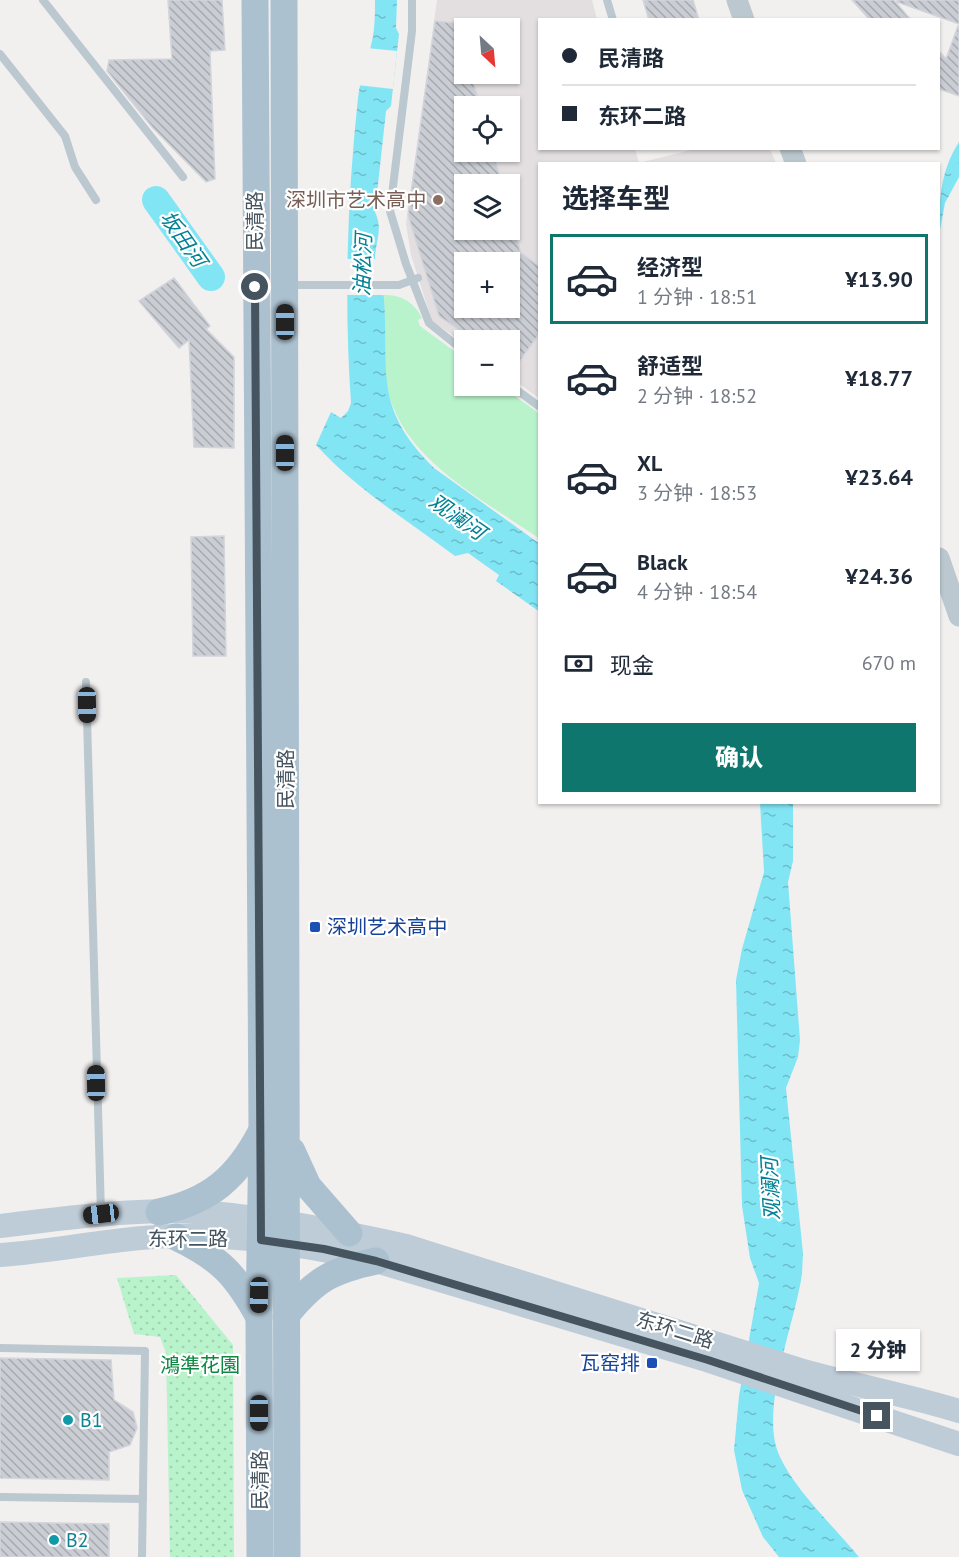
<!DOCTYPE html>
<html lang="zh">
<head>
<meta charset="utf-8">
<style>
	body { margin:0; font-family:"PT Sans","Noto Sans SC",sans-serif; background:#f6f6f7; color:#1f2937; height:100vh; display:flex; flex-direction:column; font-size:22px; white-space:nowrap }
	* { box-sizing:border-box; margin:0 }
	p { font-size:20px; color:#747a83 }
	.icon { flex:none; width:33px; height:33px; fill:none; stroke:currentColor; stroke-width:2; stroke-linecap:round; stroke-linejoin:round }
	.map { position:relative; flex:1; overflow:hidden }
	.sheet { position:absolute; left:538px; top:162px; width:402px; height:642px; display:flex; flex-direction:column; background:#fff; border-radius:0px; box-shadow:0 2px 4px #0004 }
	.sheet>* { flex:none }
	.top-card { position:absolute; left:538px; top:18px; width:402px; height:132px; border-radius:0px; box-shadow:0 2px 4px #0004; display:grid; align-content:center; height:132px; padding:0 24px; background:#fff }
	.needle { width:39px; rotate:154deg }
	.tools { position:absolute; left:454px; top:18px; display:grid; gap:12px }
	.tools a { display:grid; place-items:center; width:66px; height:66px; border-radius:0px; background:#fff; box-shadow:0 2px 4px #0004; font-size:30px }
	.end { position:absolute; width:27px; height:27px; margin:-14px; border:8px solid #45545e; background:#fff; box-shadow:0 0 0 3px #fff }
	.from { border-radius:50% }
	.bubble { position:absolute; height:42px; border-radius:0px; background:#fff; box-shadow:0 2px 4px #0004; font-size:20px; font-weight:800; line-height:42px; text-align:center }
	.car { position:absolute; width:18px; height:36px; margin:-18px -9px; border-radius:8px; box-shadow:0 0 4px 2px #0007; background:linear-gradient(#222 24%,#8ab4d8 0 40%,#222 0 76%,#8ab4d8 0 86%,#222 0) }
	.top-card b { display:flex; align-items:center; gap:21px; height:57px; font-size:22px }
	.top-card b+b { border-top:2px solid #e0e1e3 }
	.top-card i { width:15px; height:15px; background:#1f2937 }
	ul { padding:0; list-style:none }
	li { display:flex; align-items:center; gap:18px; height:90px; margin:0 12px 9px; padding:0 12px; border:3px solid transparent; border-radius:0px }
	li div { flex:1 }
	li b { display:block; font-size:22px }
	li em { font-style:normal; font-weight:800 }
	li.active { border-color:#0f766e }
	li>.icon { width:54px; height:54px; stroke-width:1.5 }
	h2 { padding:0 24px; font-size:27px; line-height:72px }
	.pay { display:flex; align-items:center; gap:15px; height:66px; padding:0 24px; font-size:22px }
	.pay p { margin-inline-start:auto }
	.cta { display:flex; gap:12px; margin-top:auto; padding:12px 24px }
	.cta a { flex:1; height:69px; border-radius:0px; background:#0f766e; color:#fff; font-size:24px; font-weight:800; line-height:69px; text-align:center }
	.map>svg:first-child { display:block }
	.education { fill:#e3dfe1; fill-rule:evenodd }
	.park { fill:#b9f3cb }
	.garden { fill:url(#garden-dots) }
	.water { fill:url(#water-ripples) }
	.pier { fill:#f2efef }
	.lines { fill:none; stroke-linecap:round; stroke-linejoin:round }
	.river { stroke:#82e5f4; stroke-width:28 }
	.building { fill:url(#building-back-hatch); stroke:#d2d5db; stroke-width:1.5; fill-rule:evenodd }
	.service { stroke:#bbc8cf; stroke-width:8 }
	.tertiary { stroke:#bbc8cf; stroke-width:21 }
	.secondary { stroke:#beccd8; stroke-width:24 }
	.primary { stroke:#acc1d0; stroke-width:27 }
	.route { stroke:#45545e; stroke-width:8 }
	.education-dot { fill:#8d6e63; stroke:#fff; stroke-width:2 }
	.transit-dot { fill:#1a4fb4; stroke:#fff; stroke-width:2 }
	.culture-dot { fill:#0f9aa8; stroke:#fff; stroke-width:2 }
	.labels { text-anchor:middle; stroke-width:4.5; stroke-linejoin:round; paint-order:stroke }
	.education-label { font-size:20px; fill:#785e54; stroke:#fff; text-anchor:end }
	.street-label { font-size:20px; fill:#45545e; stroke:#fff }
	.transit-label { font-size:20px; fill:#164399; stroke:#fff; text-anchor:start }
	.park-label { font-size:20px; fill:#0e8741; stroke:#fff }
	.culture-label { font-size:20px; fill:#0d838f; stroke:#fff; text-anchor:start }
	.water-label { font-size:21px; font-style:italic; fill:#038295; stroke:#fff }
</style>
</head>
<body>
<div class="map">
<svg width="959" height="1557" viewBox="0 0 959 1557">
	<defs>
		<pattern id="garden-dots" width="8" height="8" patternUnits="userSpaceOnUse" patternTransform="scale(1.5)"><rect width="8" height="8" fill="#b9f3cb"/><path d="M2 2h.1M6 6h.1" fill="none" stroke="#a0d2b1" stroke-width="1.8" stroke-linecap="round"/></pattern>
		<pattern id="water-ripples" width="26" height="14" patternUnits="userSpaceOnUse" patternTransform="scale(1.5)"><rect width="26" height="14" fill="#82e5f4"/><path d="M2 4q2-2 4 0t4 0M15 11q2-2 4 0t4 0" fill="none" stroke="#6cbcc9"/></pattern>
		<pattern id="building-back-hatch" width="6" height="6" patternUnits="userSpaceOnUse" patternTransform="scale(1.5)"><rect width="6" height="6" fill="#caced4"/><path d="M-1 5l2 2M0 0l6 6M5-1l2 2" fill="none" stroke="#a6aaaf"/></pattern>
	</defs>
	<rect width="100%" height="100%" fill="#f2efef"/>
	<!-- education -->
	<path class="education" d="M 437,0 L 592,0 L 597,19 L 540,20 L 540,148 L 635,149 L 639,163 L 695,149 L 770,149 L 776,163 L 540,164 L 540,399 L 510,377 L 510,340 L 465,340 L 465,344 L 432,321 L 411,255 L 406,224 ZM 465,28 L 510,28 L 510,74 L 465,74 ZM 465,106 L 510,106 L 510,152 L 465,152 ZM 465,184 L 510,184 L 510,230 L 465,230 ZM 465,262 L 510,262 L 510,308 L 465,308 Z"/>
	<!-- park -->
	<path class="park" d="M 384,295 C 402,295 414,302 422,318 L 418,320 L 420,326 L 465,359 L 465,386 L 501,386 L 540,414 L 540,539 C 483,499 402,460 387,387 C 381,358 385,325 384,295 Z"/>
	<!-- garden -->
	<path class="garden" d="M 176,1275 L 233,1345 L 234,1557 L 170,1557 L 166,1353 L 160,1337 L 134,1334 L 117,1278 Z"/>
	<!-- water -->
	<g class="water">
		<path d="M 375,0 L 397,0 L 396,28 L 399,34 L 391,106 L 386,111 L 375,212 C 383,228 376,241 375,257 C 375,271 383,284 384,298 C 389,374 373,407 434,468 L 540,544 L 540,612 L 496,581 L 499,575 L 468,553 L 455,556 C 408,521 356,489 316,445 L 331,412 L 341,418 L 348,411 L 351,403 C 344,302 347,199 358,98 C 360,79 368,60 372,41 C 375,28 375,13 375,0 Z"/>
		<path d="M 959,142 L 959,177 L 945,203 L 939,235 C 939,202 940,171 959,142 Z"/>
		<path d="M 760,803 L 793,803 L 793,861 L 788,882 L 800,1040 L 798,1057 L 786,1088 L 803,1253 L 802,1274 C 795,1324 758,1412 780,1457 C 795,1490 836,1529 859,1557 L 779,1557 L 763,1537 L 742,1490 L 734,1450 L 739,1396 L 759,1283 L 750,1258 L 742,1206 L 736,980 L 742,949 L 764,872 Z"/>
	</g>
	<!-- pier -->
	<g class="pier">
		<path d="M 367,48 L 397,51 L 393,89 L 357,85 Z"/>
		<path d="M 345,259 L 378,259 L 387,295 L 345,295 Z"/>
	</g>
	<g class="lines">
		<!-- river -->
		<path class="river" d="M 156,200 L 211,277"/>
	</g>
	<!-- building -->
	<g class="building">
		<path d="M 168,0 L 222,0 L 225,50 L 210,51 L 215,179 L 206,182 L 152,127 L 107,71 L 109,60 L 172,59 Z"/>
		<path d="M 643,0 L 693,0 L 699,20 L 649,20 Z"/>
		<path d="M 852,0 L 894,0 L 911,20 L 870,20 Z"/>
		<path d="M 897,0 L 959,0 L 959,24 L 897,2 Z"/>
		<path d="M 435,21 L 456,23 L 465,54 L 465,74 L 471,74 L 480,106 L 465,106 L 465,152 L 493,152 L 502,184 L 465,184 L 465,230 L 514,230 L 521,253 L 540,267 L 540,333 L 510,374 L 510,340 L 474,340 L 439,316 L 408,215 ZM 465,262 L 510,262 L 510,308 L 465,308 Z"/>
		<path d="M 958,26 L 959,26 L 959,96 L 939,89 L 939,51 L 946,59 Z"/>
		<path d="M 174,278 L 210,326 L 206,329 L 234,357 L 234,448 L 194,447 L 189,340 L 179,348 L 139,301 Z"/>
		<path d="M 224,536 L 226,656 L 193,656 L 191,537 Z"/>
		<path d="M 0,1358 L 111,1360 L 114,1400 L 133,1412 L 137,1428 L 130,1445 L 109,1452 L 109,1480 L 0,1478 Z"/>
		<path d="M 0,1522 L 109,1524 L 109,1557 L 0,1557 Z"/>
	</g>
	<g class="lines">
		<!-- service -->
		<g class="service">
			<path d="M 43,0 L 183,177"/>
			<path d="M 412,0 L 412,31 L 390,211 L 406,264 L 429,323 L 465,352"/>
			<path d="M 607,0 L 613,20"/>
			<path d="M 0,54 L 65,136 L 75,167 L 96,200"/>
			<path d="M 288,285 L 399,285 L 418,278"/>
			<path d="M 510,385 L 540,407"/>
			<path d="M 86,682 L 101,1214"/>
			<path d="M 0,1348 L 145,1351 L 142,1557"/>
			<path d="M 0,1497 L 143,1499"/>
		</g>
		<!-- tertiary -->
		<g class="tertiary">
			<path d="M 737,0 L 744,20"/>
			<path d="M 790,148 L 796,164"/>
			<path d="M 939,558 L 959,616"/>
		</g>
		<!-- secondary -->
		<g class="secondary">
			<path d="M 0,1226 C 76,1217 155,1205 231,1215 C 290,1222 348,1233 406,1246 L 800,1370 C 853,1385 907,1395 959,1411"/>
			<path d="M 0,1255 C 68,1250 136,1233 205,1236 C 263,1238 319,1248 376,1261 L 707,1360 L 959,1444"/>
		</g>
		<!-- primary -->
		<g class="primary">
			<path d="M 255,0 L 262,1131 L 259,1318 L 260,1557"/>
			<path d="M 284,0 L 287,1557"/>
			<path d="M 292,1151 L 308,1186 L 349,1233"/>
			<path d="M 159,1212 C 210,1201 237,1178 261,1132"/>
			<path d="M 176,1237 C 220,1258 236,1275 259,1317"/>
			<path d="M 288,1313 C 316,1279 333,1270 376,1261"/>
		</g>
	</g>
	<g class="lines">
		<!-- route -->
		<path class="route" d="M 255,287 L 261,1240 L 324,1249 L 376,1261 L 708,1360 L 877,1416"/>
	</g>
	<!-- markers -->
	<circle class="education-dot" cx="438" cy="200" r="6"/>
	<g class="transit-dot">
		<rect x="309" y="921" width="12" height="12" rx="3"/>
		<rect x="646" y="1357" width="12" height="12" rx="3"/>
	</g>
	<g class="culture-dot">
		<circle cx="68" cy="1420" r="6"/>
		<circle cx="54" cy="1540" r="6"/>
	</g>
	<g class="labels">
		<!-- education labels -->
		<g class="education-label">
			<text x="426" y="207">深圳市艺术高中</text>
		</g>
		<!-- street labels -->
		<g class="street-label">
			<text transform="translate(255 221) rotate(-90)" y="7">民清路</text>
			<text transform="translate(286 779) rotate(-90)" y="7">民清路</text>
			<text x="188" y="1246">东环二路</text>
			<text transform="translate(675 1330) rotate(17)" y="7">东环二路</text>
			<text transform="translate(260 1480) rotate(-90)" y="7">民清路</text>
		</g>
		<!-- transit labels -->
		<g class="transit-label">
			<text x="327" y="934">深圳艺术高中</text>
			<text x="640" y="1370" text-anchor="end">瓦窑排</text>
		</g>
		<!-- park labels -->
		<g class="park-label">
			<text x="200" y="1372">鴻準花園</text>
		</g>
		<!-- culture labels -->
		<g class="culture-label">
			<text x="80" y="1427">B1</text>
			<text x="66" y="1547">B2</text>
		</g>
		<!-- water labels -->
		<g class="water-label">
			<text transform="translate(183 239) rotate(55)" y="7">坂田河</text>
			<text transform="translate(363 265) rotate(-88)" y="7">油松河</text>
			<text transform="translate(457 517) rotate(35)" y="7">观澜河</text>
			<text transform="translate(771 1189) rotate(-93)" y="7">观澜河</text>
		</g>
	</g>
</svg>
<div class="tools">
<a><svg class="needle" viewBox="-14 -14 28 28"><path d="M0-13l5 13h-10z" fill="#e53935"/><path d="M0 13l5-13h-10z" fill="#747a83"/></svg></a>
<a><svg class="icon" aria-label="locate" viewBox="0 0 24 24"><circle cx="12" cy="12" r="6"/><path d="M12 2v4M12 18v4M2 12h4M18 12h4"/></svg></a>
<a><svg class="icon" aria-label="layers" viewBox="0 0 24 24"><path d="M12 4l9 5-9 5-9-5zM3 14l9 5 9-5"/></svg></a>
<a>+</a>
<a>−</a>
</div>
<i class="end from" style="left:255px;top:287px"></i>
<i class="end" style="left:877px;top:1416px"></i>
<div class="bubble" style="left:836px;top:1329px;width:84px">2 分钟</div>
<i class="car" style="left:285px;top:322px;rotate:0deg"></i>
<i class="car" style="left:285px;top:453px;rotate:0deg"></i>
<i class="car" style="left:87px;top:705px;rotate:179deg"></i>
<i class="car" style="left:96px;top:1083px;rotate:359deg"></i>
<i class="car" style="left:101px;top:1214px;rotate:263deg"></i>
<i class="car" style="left:259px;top:1295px;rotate:181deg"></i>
<i class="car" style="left:259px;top:1413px;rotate:180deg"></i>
<div class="top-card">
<b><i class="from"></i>民清路</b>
<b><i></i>东环二路</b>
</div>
<section class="sheet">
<h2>选择车型</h2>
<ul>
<li class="active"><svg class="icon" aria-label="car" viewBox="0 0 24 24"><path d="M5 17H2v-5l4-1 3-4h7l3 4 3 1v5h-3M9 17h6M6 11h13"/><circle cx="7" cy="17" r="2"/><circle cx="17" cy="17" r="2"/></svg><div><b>经济型</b><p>1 分钟 · 18:51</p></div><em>¥13.90</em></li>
<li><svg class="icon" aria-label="car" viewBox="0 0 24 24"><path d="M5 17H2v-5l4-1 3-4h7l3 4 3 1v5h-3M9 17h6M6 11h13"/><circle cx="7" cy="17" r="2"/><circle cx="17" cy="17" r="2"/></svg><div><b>舒适型</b><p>2 分钟 · 18:52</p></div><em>¥18.77</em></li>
<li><svg class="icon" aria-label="car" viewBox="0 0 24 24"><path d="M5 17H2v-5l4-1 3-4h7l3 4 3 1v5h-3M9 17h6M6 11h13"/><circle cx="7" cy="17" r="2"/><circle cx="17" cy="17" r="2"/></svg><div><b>XL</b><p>3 分钟 · 18:53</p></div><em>¥23.64</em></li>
<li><svg class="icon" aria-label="car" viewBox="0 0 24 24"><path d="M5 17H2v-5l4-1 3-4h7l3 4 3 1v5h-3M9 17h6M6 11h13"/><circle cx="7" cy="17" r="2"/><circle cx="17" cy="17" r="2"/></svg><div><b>Black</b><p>4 分钟 · 18:54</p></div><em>¥24.36</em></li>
</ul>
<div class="pay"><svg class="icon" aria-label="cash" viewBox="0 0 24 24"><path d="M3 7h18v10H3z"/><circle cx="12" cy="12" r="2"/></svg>现金<p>670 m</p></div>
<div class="cta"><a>确认</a></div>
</section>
</div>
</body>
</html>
